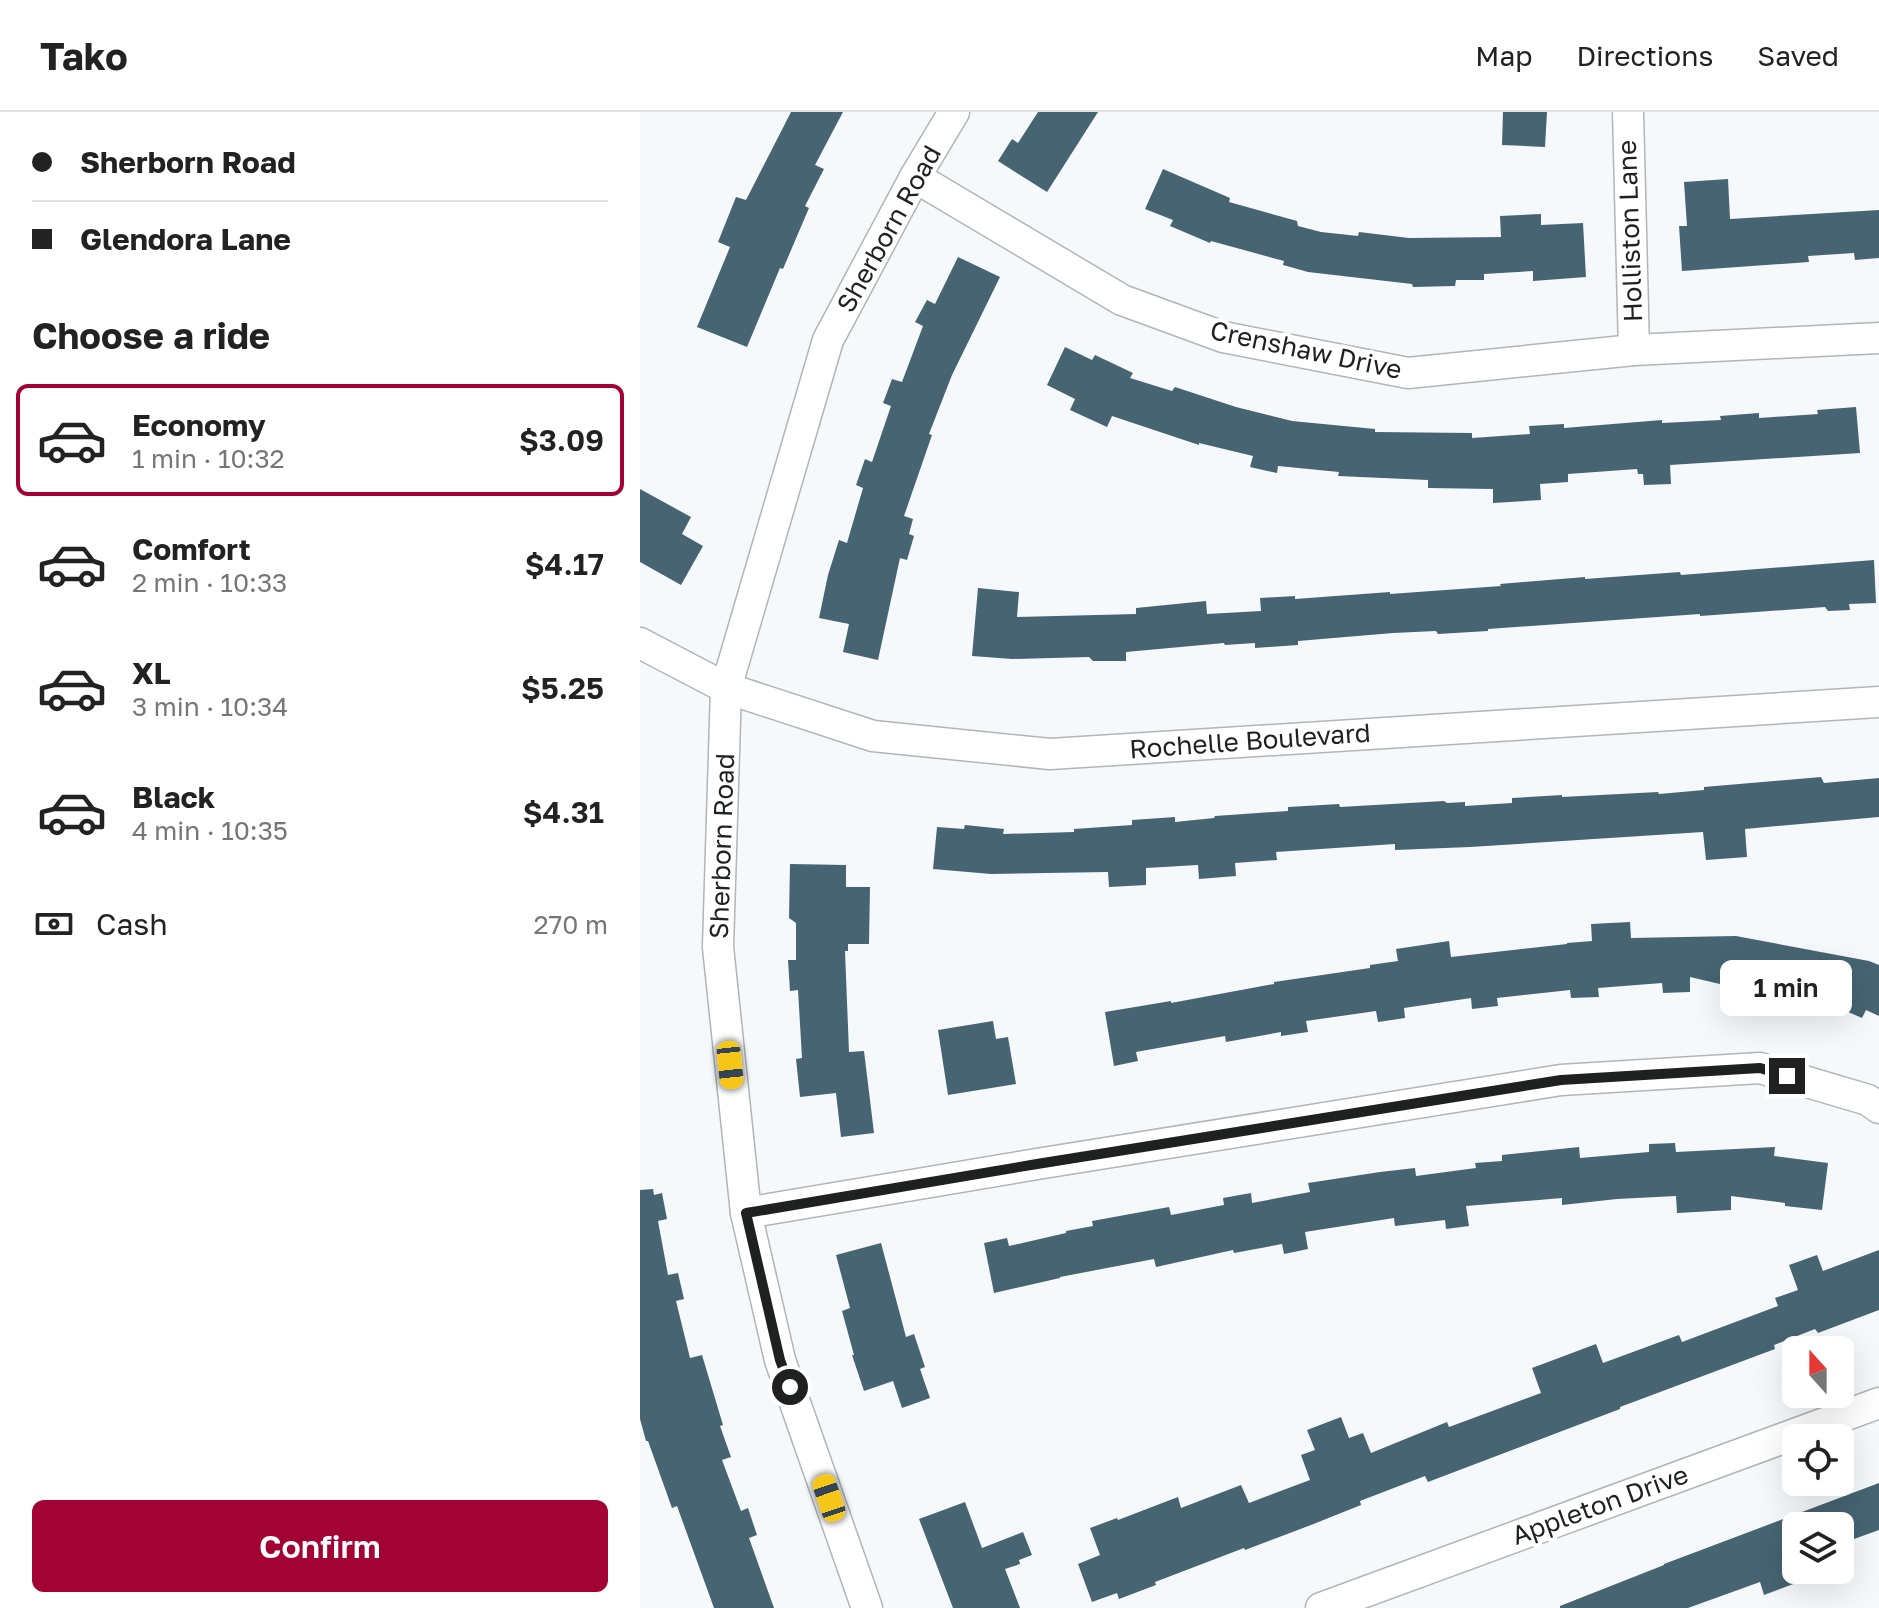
<!DOCTYPE html>
<html lang="en">
<head>
<meta charset="utf-8">
<style>
	body { margin:0; font-family:"Golos Text",sans-serif; background:#f2f2f2; color:#222; height:100vh; display:flex; flex-direction:column; font-size:30px; white-space:nowrap }
	* { box-sizing:border-box; margin:0 }
	p { font-size:26px; color:#767676 }
	.icon { flex:none; width:44px; height:44px; fill:none; stroke:currentColor; stroke-width:2; stroke-linecap:round; stroke-linejoin:round }
	.map { position:relative; flex:1; overflow:hidden }
	.side { display:flex; flex-direction:column; background:#fff; width:640px }
	.side>* { flex:none }
	.top-card { display:grid; align-content:center; height:176px; padding:0 32px; background:#fff }
	.needle { width:52px; rotate:339deg }
	.fabs { position:absolute; left:1142px; top:1224px; display:grid; gap:16px }
	.fabs a { display:grid; place-items:center; width:72px; height:72px; border-radius:12px; background:#fff; box-shadow:0 8px 32px #0002; font-size:40px }
	.end { position:absolute; width:36px; height:36px; margin:-18px; border:10px solid #1f2121; background:#fff; box-shadow:0 0 0 4px #fff }
	.from { border-radius:50% }
	.bubble { position:absolute; height:56px; border-radius:12px; background:#fff; box-shadow:0 8px 32px #0002; font-size:26px; font-weight:600; line-height:56px; text-align:center }
	.car { position:absolute; width:24px; height:48px; margin:-24px -12px; border-radius:10px; box-shadow:0 0 6px 2px #0007; background:linear-gradient(#f5c518 24%,#345 0 40%,#f5c518 0 76%,#345 0 86%,#f5c518 0) }
	.top-card b { display:flex; align-items:center; gap:28px; height:76px; font-size:30px }
	.top-card b+b { border-top:2px solid #e0e0e0 }
	.top-card i { width:20px; height:20px; background:#222 }
	ul { padding:0; list-style:none }
	li { display:flex; align-items:center; gap:24px; height:112px; margin:0 16px 12px; padding:0 16px; border:4px solid transparent; border-radius:12px }
	li div { flex:1 }
	li b { display:block; font-size:30px }
	li em { font-style:normal; font-weight:600 }
	li.selected { border-color:#a20334 }
	li>.icon { width:72px; height:72px; stroke-width:1.5 }
	h2 { padding:0 32px; font-size:36px; line-height:96px }
	.pay { display:flex; align-items:center; gap:20px; height:88px; padding:0 32px; font-size:30px }
	.pay p { margin-inline-start:auto }
	.button { display:flex; gap:16px; margin-top:auto; padding:16px 32px }
	.button a { flex:1; height:92px; border-radius:12px; background:#a20334; color:#fff; font-size:32px; font-weight:600; line-height:92px; text-align:center }
	header { display:flex; align-items:center; gap:48px; box-sizing:border-box; height:112px; padding:0 40px; background:#fff; border-bottom:2px solid #e0e0e0 }
	header strong { font-size:38px }
	nav { display:flex; gap:44px; margin-inline-start:auto; font-size:28px }
	main { display:flex; flex:1; min-height:0 }
	.map>svg:first-child { display:block }
	.building { fill:#466472 }
	.lines { fill:none; stroke-linecap:round; stroke-linejoin:round }
	.minor-casing { stroke:#b1b5b7; stroke-width:33 }
	.minor { stroke:#fff; stroke-width:30 }
	.route { stroke:#1f2121; stroke-width:10 }
	.labels { text-anchor:middle; stroke-width:8; stroke-linejoin:round; paint-order:stroke }
	.street-label { font-size:26px; fill:#1f2121; stroke:#fff }
</style>
</head>
<body>
<header>
<strong>Tako</strong>
<nav><a>Map</a><a>Directions</a><a>Saved</a></nav>
</header>
<main>
<section class="side">
<div class="top-card">
<b><i class="from"></i>Sherborn Road</b>
<b><i></i>Glendora Lane</b>
</div>
<h2>Choose a ride</h2>
<ul>
<li class="selected"><svg class="icon" aria-label="car" viewBox="0 0 24 24"><path d="M5 17H2v-5l4-1 3-4h7l3 4 3 1v5h-3M9 17h6M6 11h13"/><circle cx="7" cy="17" r="2"/><circle cx="17" cy="17" r="2"/></svg><div><b>Economy</b><p>1 min · 10:32</p></div><em>$3.09</em></li>
<li><svg class="icon" aria-label="car" viewBox="0 0 24 24"><path d="M5 17H2v-5l4-1 3-4h7l3 4 3 1v5h-3M9 17h6M6 11h13"/><circle cx="7" cy="17" r="2"/><circle cx="17" cy="17" r="2"/></svg><div><b>Comfort</b><p>2 min · 10:33</p></div><em>$4.17</em></li>
<li><svg class="icon" aria-label="car" viewBox="0 0 24 24"><path d="M5 17H2v-5l4-1 3-4h7l3 4 3 1v5h-3M9 17h6M6 11h13"/><circle cx="7" cy="17" r="2"/><circle cx="17" cy="17" r="2"/></svg><div><b>XL</b><p>3 min · 10:34</p></div><em>$5.25</em></li>
<li><svg class="icon" aria-label="car" viewBox="0 0 24 24"><path d="M5 17H2v-5l4-1 3-4h7l3 4 3 1v5h-3M9 17h6M6 11h13"/><circle cx="7" cy="17" r="2"/><circle cx="17" cy="17" r="2"/></svg><div><b>Black</b><p>4 min · 10:35</p></div><em>$4.31</em></li>
</ul>
<div class="pay"><svg class="icon" aria-label="cash" viewBox="0 0 24 24"><path d="M3 7h18v10H3z"/><circle cx="12" cy="12" r="2"/></svg>Cash<p>270 m</p></div>
<div class="button"><a>Confirm</a></div>
</section>
<div class="map">
<svg width="1239" height="1496" viewBox="0 0 1239 1496">
	<rect width="100%" height="100%" fill="#f5f9fb"/>
	<!-- building -->
	<g class="building">
		<path d="M 151,0 L 203,0 L 175,53 L 184,57 L 165,94 L 169,96 L 143,157 L 140,156 L 107,235 L 57,215 L 90,135 L 78,130 L 96,85 L 106,88 Z"/>
		<path d="M 398,0 L 458,0 L 407,80 L 358,49 L 372,27 L 378,31 Z"/>
		<path d="M 863,0 L 907,0 L 905,35 L 862,33 Z"/>
		<path d="M 523,57 L 590,86 L 589,90 L 657,109 L 658,114 L 681,120 L 718,124 L 719,120 L 769,126 L 861,125 L 860,104 L 901,102 L 901,113 L 943,111 L 946,165 L 893,169 L 893,159 L 844,162 L 844,168 L 816,168 L 815,174 L 773,175 L 772,172 L 668,160 L 643,153 L 644,149 L 571,129 L 570,131 L 530,114 L 533,108 L 505,97 Z"/>
		<path d="M 1088,67 L 1090,107 L 1239,98 L 1239,146 L 1215,148 L 1214,141 L 1168,144 L 1169,150 L 1042,159 L 1039,114 L 1047,114 L 1044,70 Z"/>
		<path d="M 318,145 L 360,165 L 312,263 L 289,322 L 292,323 L 264,404 L 273,407 L 269,422 L 274,424 L 267,448 L 260,446 L 238,548 L 203,540 L 209,512 L 179,506 L 188,463 L 199,428 L 207,431 L 223,376 L 216,373 L 225,347 L 232,350 L 251,294 L 243,291 L 252,267 L 262,270 L 283,214 L 275,210 L 287,188 L 295,192 Z"/>
		<path d="M 425,235 L 452,248 L 455,243 L 493,261 L 490,266 L 532,279 L 535,275 L 596,295 L 652,309 L 735,317 L 735,320 L 832,321 L 832,326 L 890,322 L 889,314 L 924,312 L 924,316 L 1022,308 L 1022,311 L 1081,308 L 1080,304 L 1119,301 L 1119,306 L 1178,302 L 1177,298 L 1216,295 L 1220,341 L 1030,353 L 1031,372 L 1004,373 L 1003,362 L 998,362 L 997,357 L 928,362 L 928,370 L 900,372 L 901,388 L 853,391 L 853,377 L 788,376 L 788,368 L 698,364 L 699,360 L 638,354 L 637,361 L 610,355 L 613,344 L 559,331 L 559,333 L 472,304 L 467,315 L 430,298 L 435,287 L 407,273 Z"/>
		<path d="M 0,377 L 51,405 L 42,422 L 63,434 L 41,473 L 0,450 Z"/>
		<path d="M 1234,448 L 1236,491 L 1209,492 L 1210,498 L 1188,499 L 1185,495 L 1060,504 L 1060,502 L 848,517 L 848,519 L 798,522 L 796,519 L 753,521 L 658,529 L 658,533 L 615,536 L 615,531 L 585,533 L 584,531 L 486,540 L 486,549 L 453,549 L 449,545 L 372,547 L 332,544 L 338,476 L 379,480 L 377,505 L 496,502 L 496,496 L 566,489 L 567,502 L 621,499 L 620,486 L 655,484 L 655,487 L 750,480 L 750,482 L 861,474 L 860,472 L 945,465 L 945,467 L 1040,460 L 1041,463 Z"/>
		<path d="M 1181,665 L 1184,671 L 1239,666 L 1239,705 L 1105,717 L 1107,745 L 1066,748 L 1063,720 L 830,735 L 755,738 L 755,732 L 636,740 L 637,748 L 595,751 L 596,764 L 559,767 L 558,753 L 506,756 L 506,773 L 469,775 L 468,760 L 351,762 L 293,757 L 297,715 L 324,717 L 325,713 L 364,717 L 363,722 L 434,720 L 434,717 L 492,713 L 492,708 L 535,705 L 535,710 L 574,706 L 575,704 L 648,699 L 648,695 L 699,692 L 700,695 L 804,689 L 807,691 L 825,690 L 825,694 L 872,691 L 872,686 L 922,683 L 922,685 L 1018,680 L 1019,682 L 1064,678 L 1064,675 Z"/>
		<path d="M 150,752 L 206,753 L 206,775 L 230,775 L 229,832 L 208,832 L 208,839 L 205,839 L 209,940 L 224,939 L 234,1021 L 201,1025 L 196,981 L 160,985 L 156,947 L 162,946 L 158,878 L 150,879 L 148,848 L 156,848 L 156,811 L 149,806 Z"/>
		<path d="M 990,810 L 991,826 L 1096,824 L 1229,849 L 1239,853 L 1239,904 L 1226,898 L 1222,906 L 1185,890 L 1146,882 L 1147,877 L 1115,871 L 1080,872 L 1050,865 L 1050,880 L 1023,881 L 1022,871 L 958,876 L 959,885 L 931,886 L 930,878 L 857,886 L 858,894 L 832,897 L 831,886 L 764,896 L 765,906 L 738,910 L 736,899 L 666,909 L 668,920 L 641,924 L 641,920 L 586,930 L 585,924 L 496,940 L 498,949 L 474,954 L 465,900 L 531,889 L 531,891 L 634,872 L 634,870 L 730,856 L 730,853 L 758,849 L 756,837 L 809,829 L 811,845 L 927,832 L 927,831 L 952,829 L 951,812 Z"/>
		<path d="M 353,909 L 356,927 L 368,925 L 376,972 L 308,983 L 298,918 Z"/>
		<path d="M 1035,1031 L 1036,1040 L 1135,1035 L 1134,1044 L 1188,1051 L 1182,1098 L 1145,1094 L 1145,1091 L 1091,1084 L 1091,1098 L 1037,1101 L 1036,1084 L 977,1087 L 922,1093 L 922,1086 L 826,1094 L 829,1114 L 806,1117 L 805,1108 L 755,1114 L 754,1106 L 665,1120 L 668,1137 L 644,1142 L 642,1132 L 594,1141 L 593,1138 L 516,1155 L 514,1147 L 420,1165 L 420,1166 L 354,1181 L 344,1131 L 367,1126 L 369,1134 L 426,1121 L 426,1119 L 453,1114 L 452,1109 L 529,1095 L 531,1103 L 584,1093 L 583,1086 L 611,1081 L 612,1091 L 670,1080 L 668,1071 L 740,1060 L 775,1056 L 776,1064 L 836,1056 L 835,1051 L 862,1049 L 862,1043 L 939,1035 L 940,1046 L 1009,1040 L 1009,1032 Z"/>
		<path d="M 13,1077 L 14,1083 L 22,1081 L 27,1107 L 18,1109 L 28,1163 L 38,1161 L 44,1187 L 36,1189 L 50,1246 L 62,1243 L 83,1313 L 80,1314 L 91,1345 L 82,1348 L 101,1399 L 108,1396 L 117,1423 L 109,1426 L 134,1496 L 74,1496 L 37,1394 L 32,1396 L 8,1329 L 6,1329 L 0,1307 L 0,1078 Z"/>
		<path d="M 241,1131 L 266,1225 L 274,1222 L 285,1255 L 280,1257 L 290,1286 L 262,1296 L 253,1269 L 224,1279 L 212,1243 L 214,1243 L 202,1199 L 210,1196 L 196,1143 Z"/>
		<path d="M 1239,1138 L 1239,1198 L 1178,1221 L 1175,1217 L 1134,1233 L 1135,1237 L 980,1295 L 980,1297 L 788,1370 L 785,1364 L 720,1389 L 721,1393 L 671,1413 L 605,1438 L 604,1436 L 515,1470 L 516,1473 L 479,1487 L 477,1481 L 452,1490 L 438,1452 L 460,1443 L 450,1416 L 477,1406 L 478,1408 L 538,1385 L 541,1396 L 601,1373 L 609,1391 L 670,1368 L 661,1343 L 675,1338 L 667,1318 L 701,1305 L 709,1326 L 723,1321 L 731,1341 L 807,1310 L 809,1315 L 901,1281 L 892,1256 L 956,1232 L 963,1251 L 1039,1223 L 1042,1230 L 1138,1194 L 1135,1186 L 1158,1178 L 1149,1153 L 1177,1143 L 1183,1159 Z"/>
		<path d="M 1239,1371 L 1239,1418 L 1200,1432 L 1200,1414 L 1156,1414 L 1156,1448 L 1153,1449 L 1156,1458 L 1156,1471 L 1124,1483 L 1120,1470 L 1048,1496 L 920,1496 L 920,1494 L 1024,1453 L 1024,1452 Z"/>
		<path d="M 325,1390 L 342,1436 L 383,1420 L 392,1443 L 379,1448 L 380,1452 L 365,1457 L 380,1496 L 313,1496 L 279,1407 Z"/>
	</g>
	<g class="lines">
		<!-- minor casing -->
		<g class="minor-casing">
			<g id="minor">
				<path d="M 988,0 L 994,238"/>
				<path d="M 275,65 L 482,188 L 583,225 L 768,261 L 994,238 L 1239,226"/>
				<path d="M 0,531 L 86,576 L 233,624 L 410,642 L 1239,590"/>
				<path d="M 106,1101 L 397,1052 L 921,968 L 1120,956 L 1228,988 L 1239,996"/>
				<path d="M 227,1496 L 140,1248 L 106,1101 L 78,835 L 86,576 L 188,228 L 275,65 L 314,0"/>
				<path d="M 681,1496 L 1239,1291"/>
			</g>
		</g>
		<!-- minor -->
		<use href="#minor" class="minor"/>
	</g>
	<g class="lines">
		<!-- route -->
		<path class="route" d="M 150,1275 L 140,1248 L 106,1101 L 397,1052 L 921,968 L 1120,956 L 1147,964"/>
	</g>
	<g class="labels">
		<!-- street labels -->
		<g class="street-label">
			<text transform="translate(249 117) rotate(-61)" y="9">Sherborn Road</text>
			<text transform="translate(990 119) rotate(-92)" y="9">Holliston Lane</text>
			<text transform="translate(666 238) rotate(12)" y="9">Crenshaw Drive</text>
			<text transform="translate(610 629) rotate(-4)" y="9">Rochelle Boulevard</text>
			<text transform="translate(82 734) rotate(-88)" y="9">Sherborn Road</text>
			<text transform="translate(960 1393) rotate(-20)" y="9">Appleton Drive</text>
		</g>
	</g>
</svg>
<div class="fabs">
<a><svg class="needle" viewBox="-14 -14 28 28"><path d="M0-13l5 13h-10z" fill="#e53935"/><path d="M0 13l5-13h-10z" fill="#767676"/></svg></a>
<a><svg class="icon" aria-label="locate" viewBox="0 0 24 24"><circle cx="12" cy="12" r="6"/><path d="M12 2v4M12 18v4M2 12h4M18 12h4"/></svg></a>
<a><svg class="icon" aria-label="layers" viewBox="0 0 24 24"><path d="M12 4l9 5-9 5-9-5zM3 14l9 5 9-5"/></svg></a>
</div>
<i class="end from" style="left:150px;top:1275px"></i>
<i class="end" style="left:1147px;top:964px"></i>
<div class="bubble" style="left:1080px;top:848px;width:132px">1 min</div>
<i class="car" style="left:90px;top:953px;rotate:174deg"></i>
<i class="car" style="left:189px;top:1386px;rotate:341deg"></i>
</div>
</main>
</body>
</html>
